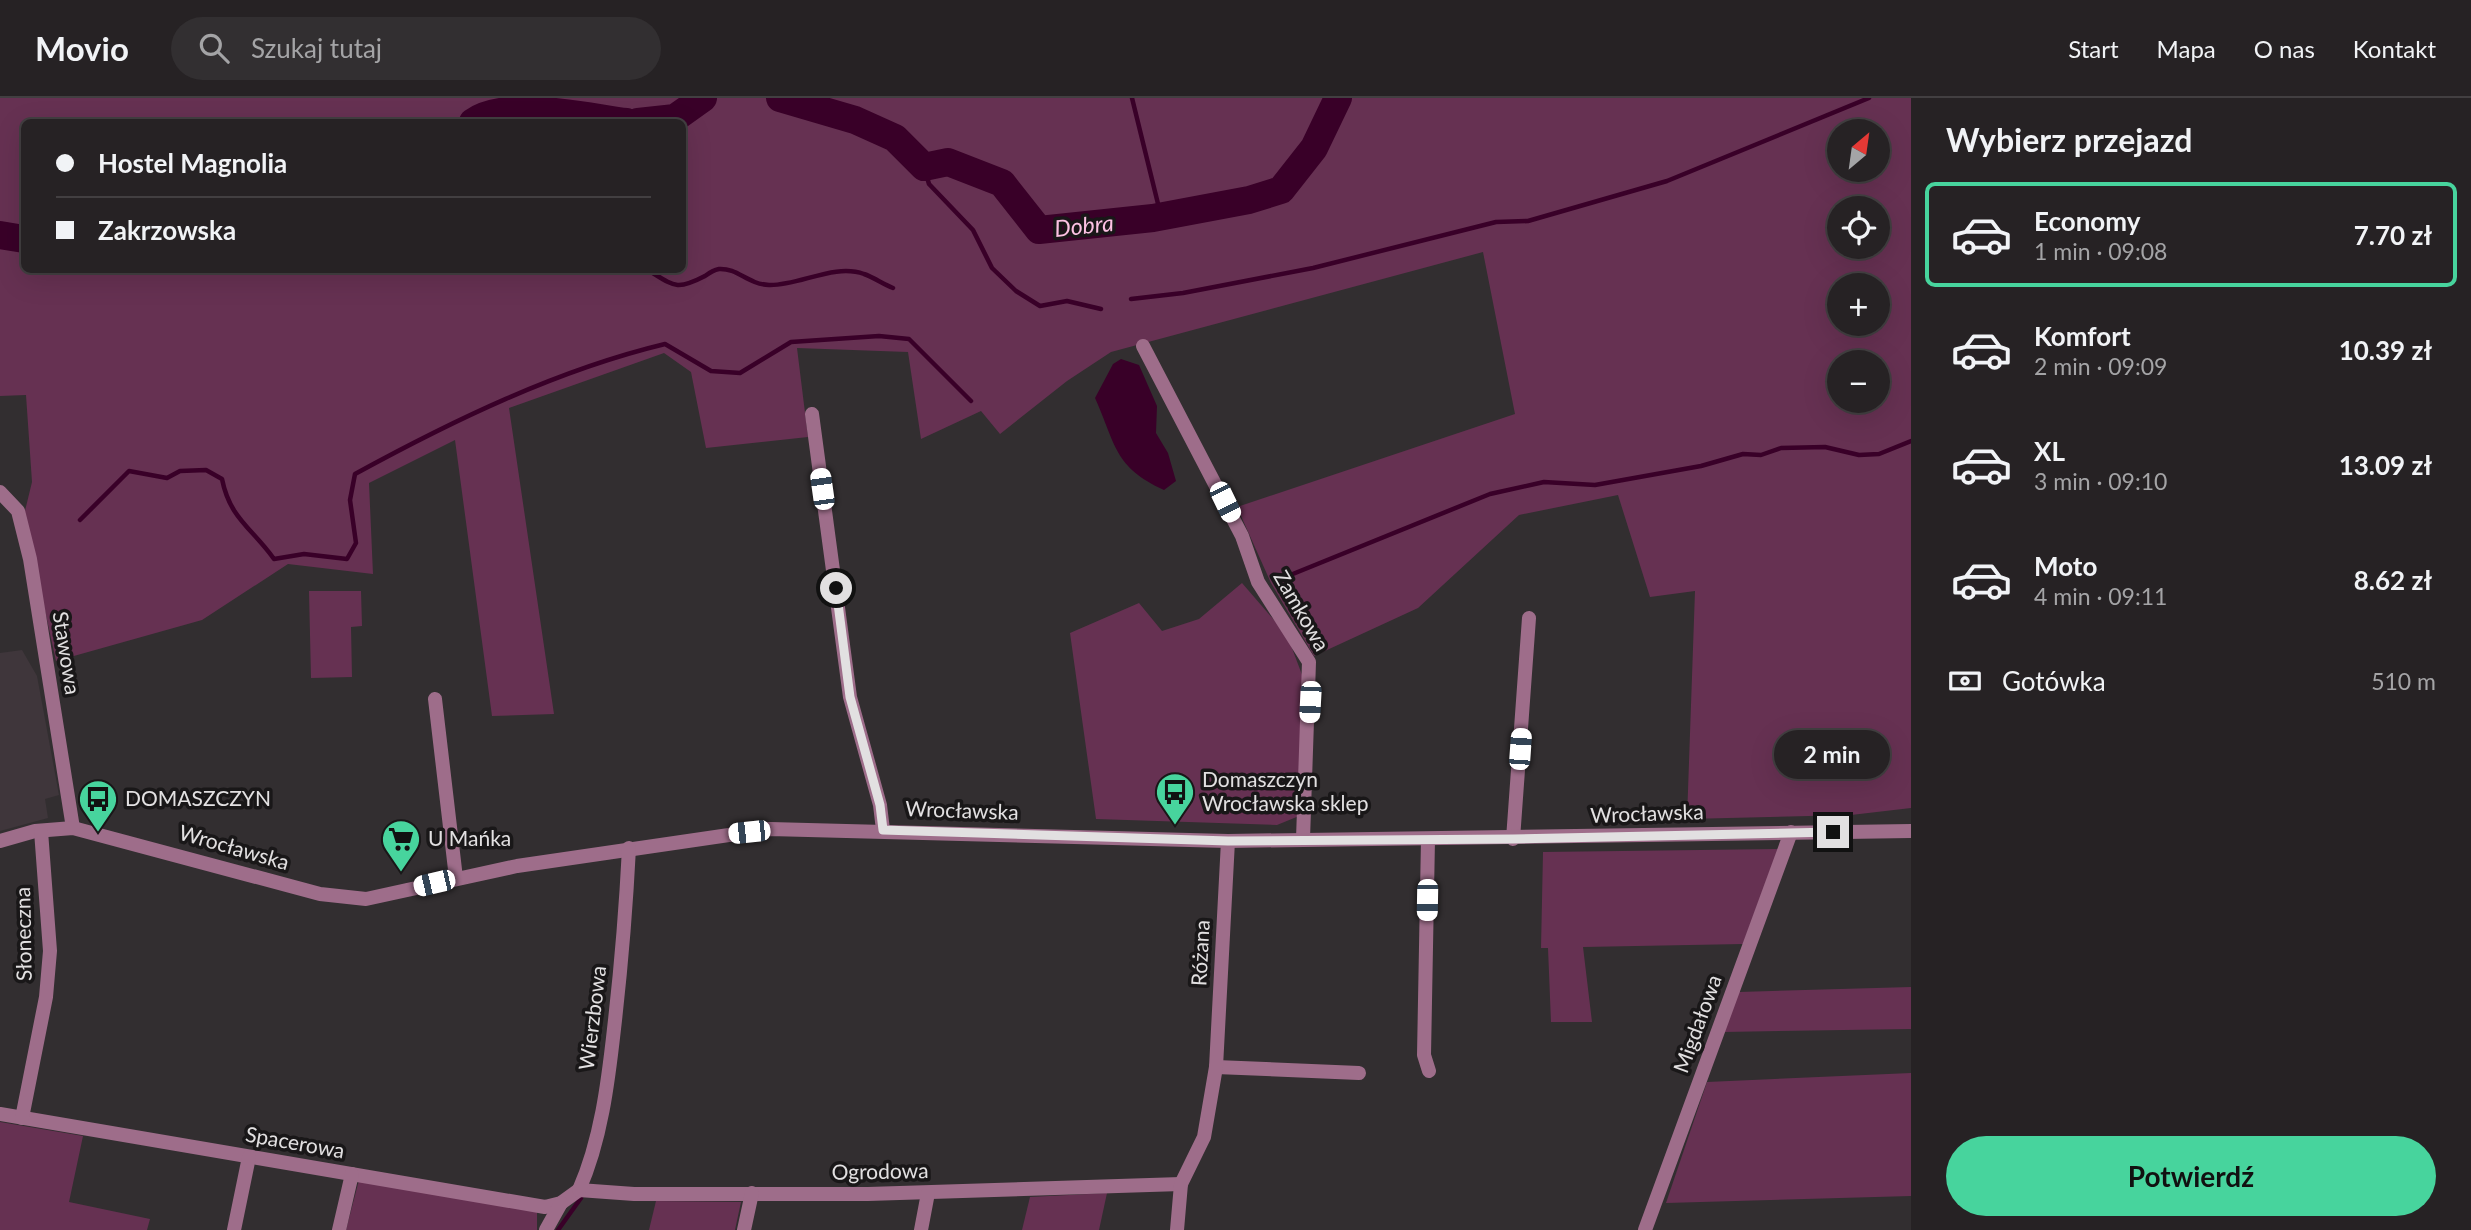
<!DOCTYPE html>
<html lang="pl">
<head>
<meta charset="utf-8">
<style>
	body { margin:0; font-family:Lato,sans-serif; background:#322f31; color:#f1f3f6; height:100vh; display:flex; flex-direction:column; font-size:26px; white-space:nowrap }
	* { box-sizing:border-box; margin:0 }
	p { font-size:23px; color:#a4a4a6 }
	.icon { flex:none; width:38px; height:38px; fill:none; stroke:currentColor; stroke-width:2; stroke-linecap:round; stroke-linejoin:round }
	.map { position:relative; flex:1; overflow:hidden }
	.side { display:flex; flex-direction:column; background:#262224; width:560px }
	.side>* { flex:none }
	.hud { position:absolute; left:21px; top:21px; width:665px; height:154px; border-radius:10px; box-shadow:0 7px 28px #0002,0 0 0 2px #423f41; display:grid; align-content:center; height:154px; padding:0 35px; background:#262224 }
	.needle { width:46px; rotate:29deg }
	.tools { position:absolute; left:1827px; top:21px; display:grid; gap:14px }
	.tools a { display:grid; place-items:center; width:63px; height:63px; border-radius:50%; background:#262224; box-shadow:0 7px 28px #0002,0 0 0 2px #423f41; font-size:35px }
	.end { position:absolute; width:32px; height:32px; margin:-16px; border:9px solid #e2e0e1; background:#111; box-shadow:0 0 0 4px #111 }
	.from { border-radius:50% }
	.bubble { position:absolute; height:49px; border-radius:24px; background:#262224; box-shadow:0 7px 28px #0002,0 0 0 2px #423f41; font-size:23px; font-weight:700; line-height:49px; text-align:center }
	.car { position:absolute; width:21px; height:42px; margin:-21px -10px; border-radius:9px; box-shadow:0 0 5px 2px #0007; background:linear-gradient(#fff 24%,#345 0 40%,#fff 0 76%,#345 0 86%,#fff 0) }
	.hud b { display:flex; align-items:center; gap:24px; height:66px; font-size:26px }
	.hud b+b { border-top:2px solid #423f41 }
	.hud i { width:18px; height:18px; background:#f1f3f6 }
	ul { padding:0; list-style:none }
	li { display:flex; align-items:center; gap:21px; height:105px; margin:0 14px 10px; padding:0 21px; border:4px solid transparent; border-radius:10px }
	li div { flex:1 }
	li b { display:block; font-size:26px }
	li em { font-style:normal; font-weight:700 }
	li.selected { border-color:#47d49d }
	li>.icon { width:63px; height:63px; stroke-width:1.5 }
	h2 { padding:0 35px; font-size:32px; line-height:84px }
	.pay { display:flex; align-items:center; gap:18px; height:77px; padding:0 35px; font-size:26px }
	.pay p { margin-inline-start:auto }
	.button { display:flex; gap:14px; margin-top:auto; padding:14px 35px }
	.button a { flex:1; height:80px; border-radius:42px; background:#47d49d; color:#111; font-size:28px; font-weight:700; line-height:80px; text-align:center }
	header { display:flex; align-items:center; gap:42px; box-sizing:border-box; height:98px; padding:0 35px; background:#262224; border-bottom:2px solid #423f41 }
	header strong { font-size:33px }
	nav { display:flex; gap:38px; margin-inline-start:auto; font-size:24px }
	.search { width:490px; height:63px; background:#322f31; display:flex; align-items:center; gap:18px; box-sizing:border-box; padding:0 24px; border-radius:38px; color:#a4a4a6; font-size:26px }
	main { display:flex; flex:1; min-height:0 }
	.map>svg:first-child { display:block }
	.built { fill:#3f363b }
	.green { fill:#663152; fill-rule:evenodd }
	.water { fill:#390028 }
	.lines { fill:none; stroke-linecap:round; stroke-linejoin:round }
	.stream { stroke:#390028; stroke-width:4.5 }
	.river { stroke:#390028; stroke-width:28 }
	.street { stroke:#9e6d8a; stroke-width:14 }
	.route { stroke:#e2e0e1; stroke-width:9 }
	.labels { text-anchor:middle; stroke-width:7; stroke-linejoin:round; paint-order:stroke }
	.street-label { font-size:21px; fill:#e2e0e1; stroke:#191718 }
	.poi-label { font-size:21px; fill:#e2e0e1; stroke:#191718; text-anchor:start }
	.water-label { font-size:23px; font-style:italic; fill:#fcc1e3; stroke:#191718 }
</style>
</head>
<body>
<header>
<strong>Movio</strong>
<div class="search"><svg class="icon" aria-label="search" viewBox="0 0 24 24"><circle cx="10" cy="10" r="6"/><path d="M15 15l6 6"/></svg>Szukaj tutaj</div>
<nav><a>Start</a><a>Mapa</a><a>O nas</a><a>Kontakt</a></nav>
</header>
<main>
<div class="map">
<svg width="1911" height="1132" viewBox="0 0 1911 1132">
	<rect width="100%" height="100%" fill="#322e30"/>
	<!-- built -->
	<path class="built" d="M 22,552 L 37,578 L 59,697 L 45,701 L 48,720 L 0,733 L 0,555 Z"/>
	<!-- green -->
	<g class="green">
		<path d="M 0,0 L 1332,0 C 1320,24 1289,82 1264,93 C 1246,100 1224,103 1205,107 L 1207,116 C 1231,112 1260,110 1281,97 C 1307,81 1329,27 1343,0 L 1911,0 L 1911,710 L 1851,717 L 1687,721 L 1695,493 L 1650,499 L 1618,397 L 1519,417 L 1418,510 L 1314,558 L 1271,485 L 1237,409 L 1515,316 L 1483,154 L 1111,254 L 1067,283 L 1000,336 L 981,313 L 921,341 L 908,254 L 797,250 L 808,339 L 706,350 L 691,274 L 664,255 L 509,310 L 554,616 L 492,618 L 455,342 L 369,385 L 373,476 L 288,466 L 202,522 L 56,563 L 24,417 L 32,384 L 26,297 L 0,298 ZM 24,24 L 682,24 L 682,172 L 24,172 ZM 1839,33 L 1878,33 L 1878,72 L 1839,72 ZM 1839,110 L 1878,110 L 1878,149 L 1839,149 ZM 1839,187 L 1878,187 L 1878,226 L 1839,226 ZM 1839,264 L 1878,264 L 1878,303 L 1839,303 Z"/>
		<path d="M 1242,485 L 1287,537 L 1304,582 L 1299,718 L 1277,727 L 1096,721 L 1070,535 L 1139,505 L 1162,533 L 1199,521 Z"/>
		<path d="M 361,493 L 362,528 L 351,529 L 352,579 L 311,580 L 309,493 Z"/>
		<path d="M 1778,751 L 1743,846 L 1583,849 L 1592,924 L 1551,924 L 1548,850 L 1541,850 L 1543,754 Z"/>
		<path d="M 1911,889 L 1911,931 L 1723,934 L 1739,894 Z"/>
		<path d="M 1911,975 L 1911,1098 L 1666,1105 L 1707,984 Z"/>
		<path d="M 0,1024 L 83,1038 L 69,1104 L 150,1121 L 147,1132 L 0,1132 Z"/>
		<path d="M 359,1082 L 537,1113 L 537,1132 L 346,1132 Z"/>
		<path d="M 1107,1095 L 1099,1132 L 1022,1132 L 1030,1099 Z"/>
		<path d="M 656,1103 L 741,1104 L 735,1132 L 649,1132 Z"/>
	</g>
	<!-- water -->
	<path class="water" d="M 1121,261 L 1139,267 L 1157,308 L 1156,335 L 1168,355 L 1176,383 L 1164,392 C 1114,369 1116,347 1095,300 L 1113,266 Z"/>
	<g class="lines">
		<!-- stream -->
		<g class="stream">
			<path d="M 1132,0 L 1161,118"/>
			<path d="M 924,69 L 929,86 L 973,132 L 992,170 L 1016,193 L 1040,208 L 1067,203 L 1101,211"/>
			<path d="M 339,172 L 342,172"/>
			<path d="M 648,172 C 674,188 676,193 705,178 C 709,175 714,172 719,171 C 738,170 747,186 769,187 C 799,188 834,165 864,176 C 873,179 883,186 893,190"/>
			<path d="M 1131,201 L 1183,195 L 1313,170 L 1496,124 L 1528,123 L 1667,83 L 1869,0"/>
			<path d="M 80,422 L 129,373 L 167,380 L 180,373 L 206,372 L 222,381 C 230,421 252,430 274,461 L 304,456 L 347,461 L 356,445 L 350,402 L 355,376 C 452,323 557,272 665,246 L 711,273 L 740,275 L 791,244 L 879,238 L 909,241 L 971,303"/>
			<path d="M 1278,482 L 1490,396 L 1544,384 L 1595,387 L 1701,368 L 1743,356 L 1761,357 L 1781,350 L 1825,349 L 1859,357 L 1879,356 L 1911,343"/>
			<path d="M 558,1132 L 581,1100"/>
		</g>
		<!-- river -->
		<g class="river">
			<path d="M 780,0 L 855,22 L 895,40 L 924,69 L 948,64 L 1002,85 L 1039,132 L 1153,120 L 1249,102 L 1281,92 L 1314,50 L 1338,0"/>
			<path d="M 473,24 C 506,0 587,19 626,24"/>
			<path d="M 638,24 L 675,20 L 703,0"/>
			<path d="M 0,137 L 24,141"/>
		</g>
		<!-- street -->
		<g class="street">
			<path d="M 1143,248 L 1242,438 L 1258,484 L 1309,564 L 1303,741"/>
			<path d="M 812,316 L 850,599 L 880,707 L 883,732"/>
			<path d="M 0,394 L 18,413 L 30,461 L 73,730"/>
			<path d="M 435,601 L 456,780"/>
			<path d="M 1428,741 L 1424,957 L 1429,973"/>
			<path d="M 1513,741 L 1529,520"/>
			<path d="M 0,743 L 35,733 L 73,730 L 320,796 L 366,801 L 517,768 L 770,731 L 1228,743 L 1911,733"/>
			<path d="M 1216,969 L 1359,975"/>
			<path d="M 0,1016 L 545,1109 L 561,1105 L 579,1092"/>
			<path d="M 22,1020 L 46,899 L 50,853 L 41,733"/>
			<path d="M 579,1092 L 634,1096 L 868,1096 L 1181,1086"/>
			<path d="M 579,1092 C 601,1042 608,985 614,931 C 621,870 626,810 629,750"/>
			<path d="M 234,1132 L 249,1059"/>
			<path d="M 339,1132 L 352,1076"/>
			<path d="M 546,1132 L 561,1105"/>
			<path d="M 744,1132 L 752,1095"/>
			<path d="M 921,1132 L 928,1095"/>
			<path d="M 1177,1132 L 1181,1086 L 1204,1039 L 1216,969 L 1228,743"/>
			<path d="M 1645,1132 L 1791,734"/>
		</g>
	</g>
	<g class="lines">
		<!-- route -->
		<path class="route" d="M 836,490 L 850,599 L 880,707 L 883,732 L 1228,743 L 1513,741 L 1833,734"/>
	</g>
	<!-- icons -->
	<defs>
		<g id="bus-pin" transform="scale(2.0125)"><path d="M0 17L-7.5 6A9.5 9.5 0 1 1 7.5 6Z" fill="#47d49d" stroke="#191718"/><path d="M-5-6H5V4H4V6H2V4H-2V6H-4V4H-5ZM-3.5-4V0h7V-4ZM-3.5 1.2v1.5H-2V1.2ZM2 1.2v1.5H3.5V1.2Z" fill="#111"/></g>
		<g id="supermarket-pin" transform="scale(2.0125)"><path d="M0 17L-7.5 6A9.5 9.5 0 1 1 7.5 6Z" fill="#47d49d" stroke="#191718"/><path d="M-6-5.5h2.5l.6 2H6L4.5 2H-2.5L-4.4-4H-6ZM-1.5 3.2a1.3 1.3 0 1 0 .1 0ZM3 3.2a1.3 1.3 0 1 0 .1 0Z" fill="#111"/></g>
	</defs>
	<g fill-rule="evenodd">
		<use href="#bus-pin" x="1175" y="694"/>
		<use href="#bus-pin" x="98" y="701"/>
		<use href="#supermarket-pin" x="401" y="741"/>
	</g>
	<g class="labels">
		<!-- street labels -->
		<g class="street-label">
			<text transform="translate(1301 513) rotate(60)" y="7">Zamkowa</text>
			<text transform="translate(66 555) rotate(81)" y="7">Stawowa</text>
			<text transform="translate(962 713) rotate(2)" y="7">Wrocławska</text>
			<text transform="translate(1647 716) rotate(-2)" y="7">Wrocławska</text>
			<text transform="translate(234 750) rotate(16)" y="7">Wrocławska</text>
			<text transform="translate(24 836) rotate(-91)" y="7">Słoneczna</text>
			<text transform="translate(1201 855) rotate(-87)" y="7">Różana</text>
			<text transform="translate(593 920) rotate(-83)" y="7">Wierzbowa</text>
			<text transform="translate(1698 926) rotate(-70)" y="7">Migdałowa</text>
			<text transform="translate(295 1045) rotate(10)" y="7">Spacerowa</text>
			<text transform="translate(880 1074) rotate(-1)" y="7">Ogrodowa</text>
		</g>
		<!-- poi labels -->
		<g class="poi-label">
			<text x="1202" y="689">Domaszczyn<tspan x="1202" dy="24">Wrocławska sklep</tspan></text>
			<text x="125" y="708">DOMASZCZYN</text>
			<text x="428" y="748">U Mańka</text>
		</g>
		<!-- water labels -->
		<g class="water-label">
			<text transform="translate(1084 128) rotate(-6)" y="8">Dobra</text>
		</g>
	</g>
</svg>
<div class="tools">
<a><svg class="needle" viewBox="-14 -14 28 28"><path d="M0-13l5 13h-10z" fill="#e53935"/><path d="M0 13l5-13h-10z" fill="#a4a4a6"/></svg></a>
<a><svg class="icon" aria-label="locate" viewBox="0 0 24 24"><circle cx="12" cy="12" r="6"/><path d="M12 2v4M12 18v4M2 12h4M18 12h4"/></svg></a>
<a>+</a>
<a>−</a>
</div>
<i class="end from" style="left:836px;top:490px"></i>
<i class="end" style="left:1833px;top:734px"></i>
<div class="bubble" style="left:1774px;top:632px;width:116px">2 min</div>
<i class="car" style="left:822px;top:391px;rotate:352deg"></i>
<i class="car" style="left:1225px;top:404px;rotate:154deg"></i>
<i class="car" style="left:1310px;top:604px;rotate:183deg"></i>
<i class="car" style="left:1520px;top:651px;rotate:4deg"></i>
<i class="car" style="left:749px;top:734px;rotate:264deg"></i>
<i class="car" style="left:434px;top:785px;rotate:257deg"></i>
<i class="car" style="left:1427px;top:802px;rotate:181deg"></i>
<div class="hud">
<b><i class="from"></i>Hostel Magnolia</b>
<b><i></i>Zakrzowska</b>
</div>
</div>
<section class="side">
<h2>Wybierz przejazd</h2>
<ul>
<li class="selected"><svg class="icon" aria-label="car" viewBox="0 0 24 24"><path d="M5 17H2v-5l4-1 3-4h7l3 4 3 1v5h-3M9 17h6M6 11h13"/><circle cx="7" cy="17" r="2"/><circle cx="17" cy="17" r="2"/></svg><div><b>Economy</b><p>1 min · 09:08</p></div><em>7.70 zł</em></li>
<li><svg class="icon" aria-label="car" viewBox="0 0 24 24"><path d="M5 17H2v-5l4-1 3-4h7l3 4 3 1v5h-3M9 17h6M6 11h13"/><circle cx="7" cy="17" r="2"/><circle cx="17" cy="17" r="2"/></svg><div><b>Komfort</b><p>2 min · 09:09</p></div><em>10.39 zł</em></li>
<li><svg class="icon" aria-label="car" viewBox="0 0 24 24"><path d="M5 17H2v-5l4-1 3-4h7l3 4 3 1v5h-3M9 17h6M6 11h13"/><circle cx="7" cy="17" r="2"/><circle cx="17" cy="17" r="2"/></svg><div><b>XL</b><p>3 min · 09:10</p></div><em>13.09 zł</em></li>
<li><svg class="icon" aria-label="car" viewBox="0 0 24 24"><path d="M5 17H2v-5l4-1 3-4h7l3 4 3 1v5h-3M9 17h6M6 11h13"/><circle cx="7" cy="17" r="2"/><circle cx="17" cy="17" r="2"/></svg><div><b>Moto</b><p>4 min · 09:11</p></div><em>8.62 zł</em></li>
</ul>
<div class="pay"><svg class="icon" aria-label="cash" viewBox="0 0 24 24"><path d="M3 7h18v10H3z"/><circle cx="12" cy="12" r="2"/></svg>Gotówka<p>510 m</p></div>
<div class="button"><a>Potwierdź</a></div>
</section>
</main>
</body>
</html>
